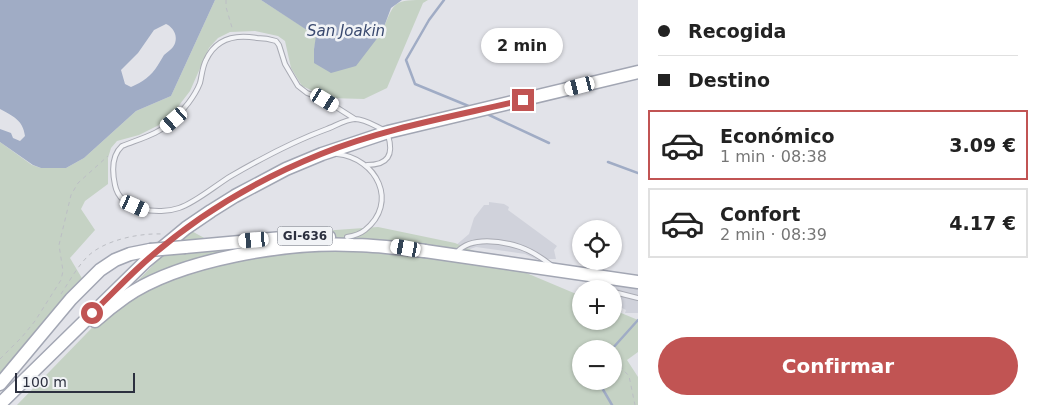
<!DOCTYPE html>
<html lang="es">
<head>
<meta charset="utf-8">
<style>
	body { margin:0; font-family:"DejaVu Sans",sans-serif; background:#f2f2f2; color:#222; height:100vh; display:flex; flex-direction:column; font-size:19px; white-space:nowrap }
	* { box-sizing:border-box; margin:0 }
	p { font-size:16px; color:#767676 }
	.icon { flex:none; width:28px; height:28px; fill:none; stroke:currentColor; stroke-width:2; stroke-linecap:round; stroke-linejoin:round }
	.map { position:relative; flex:1; overflow:hidden }
	.sheet { display:flex; flex-direction:column; background:#fff; width:400px }
	.sheet>* { flex:none }
	.top-card { display:grid; align-content:center; height:110px; padding:0 20px; background:#fff }
	.tools { position:absolute; left:572px; top:220px; display:grid; gap:10px }
	.tools a { display:grid; place-items:center; width:50px; height:50px; border-radius:50%; background:#fff; box-shadow:0 1px 4px #0004; font-size:25px }
	.scale { position:absolute; left:15px; bottom:12px; width:120px; box-sizing:border-box; padding-left:5px; border:2px solid #2c303f; border-top:0; font-size:14px; line-height:18px; white-space:nowrap; color:#2c303f; -webkit-text-stroke:4px #f1f3f6; paint-order:stroke }
	.end { position:absolute; width:22px; height:22px; margin:-11px; border:6px solid #c15453; background:#fff; box-shadow:0 0 0 2px #fff }
	.from { border-radius:50% }
	.bubble { position:absolute; height:35px; border-radius:18px; background:#fff; box-shadow:0 1px 4px #0004; font-size:16px; font-weight:600; line-height:35px; text-align:center }
	.car { position:absolute; width:15px; height:30px; margin:-15px -8px; border-radius:6px; box-shadow:0 0 4px 1px #0007; background:linear-gradient(#fff 24%,#345 0 40%,#fff 0 76%,#345 0 86%,#fff 0) }
	.top-card b { display:flex; align-items:center; gap:18px; height:48px; font-size:19px }
	.top-card b+b { border-top:1px solid #e0e0e0 }
	.top-card i { width:12px; height:12px; background:#222 }
	ul { padding:0; list-style:none }
	li { display:flex; align-items:center; gap:15px; height:70px; margin:0 10px 8px; padding:0 10px; border:2px solid #e0e0e0; border-radius:0px }
	li div { flex:1 }
	li b { display:block; font-size:19px }
	li em { font-style:normal; font-weight:600 }
	li.active { border-color:#c15453 }
	li>.icon { width:45px; height:45px; stroke-width:1.5 }
	.button { display:flex; gap:10px; margin-top:auto; padding:10px 20px }
	.button a { flex:1; height:58px; border-radius:30px; background:#c15453; color:#fff; font-size:20px; font-weight:600; line-height:58px; text-align:center }
	main { display:flex; flex:1; min-height:0 }
	.map>svg:first-child { display:block }
	.built { fill:#d0d2db }
	.green { fill:#c5d2c4; fill-rule:evenodd }
	.water { fill:#a0acc5; fill-rule:evenodd }
	.lines { fill:none; stroke-linecap:round; stroke-linejoin:round }
	.stream { stroke:#a0acc5; stroke-width:2.5 }
	.lane-casing { stroke:#a8aab3; stroke-width:6 }
	.primary-casing { stroke:#a2a6b3; stroke-width:15 }
	.path { stroke:#bcbec4; stroke-width:1; stroke-dasharray:4 4; stroke-linecap:butt }
	.lane { stroke:#f4f5f8; stroke-width:4 }
	.primary { stroke:#fff; stroke-width:12 }
	.primary-bridge-casing { stroke:#a2a6b3; stroke-width:15; stroke-linecap:butt }
	.primary-bridge { stroke:#fff; stroke-width:12 }
	.route { stroke:#c15453; stroke-width:6 }
	.labels { text-anchor:middle; stroke-width:5; stroke-linejoin:round; paint-order:stroke }
	.shield { fill:#f1f3f6; stroke:#676a76; stroke-width:1 }
	.shield-label { font-size:12px; font-weight:bold; fill:#2c303f }
	.water-label { font-size:15px; font-style:italic; fill:#39496f; stroke:#f1f3f6 }
</style>
</head>
<body>
<main>
<div class="map">
<svg width="638" height="405" viewBox="0 0 638 405">
	<rect width="100%" height="100%" fill="#e2e3e9"/>
	<!-- built -->
	<g class="built">
		<path d="M 489,202 L 504,204 L 509,207 L 508,210 L 557,246 L 554,250 L 556,259 L 536,259 L 525,254 L 476,247 L 470,249 L 455,246 L 469,234 L 474,218 L 484,205 L 489,205 Z"/>
		<path d="M 613,285 L 638,289 L 638,313 L 625,313 L 626,310 L 614,304 L 614,289 L 597,289 Z"/>
	</g>
	<!-- green -->
	<g class="green">
		<path d="M 215,0 L 261,0 L 317,36 L 314,49 L 382,32 C 395,0 393,0 428,0 L 423,3 L 387,88 L 364,99 L 329,98 L 302,86 L 291,68 L 285,41 L 278,36 L 255,31 L 230,32 L 218,38 L 209,48 L 190,91 L 167,121 L 139,135 L 117,141 L 111,148 L 108,158 L 108,184 L 85,201 L 81,209 L 95,230 L 70,258 L 83,280 L 0,376 L 0,142 L 32,165 L 41,168 L 66,168 L 84,158 L 136,111 L 171,96 Z"/>
		<path d="M 378,227 L 455,243 L 581,296 L 581,321 L 614,321 L 614,310 L 638,320 L 638,352 L 627,360 L 638,377 L 638,405 L 17,405 L 188,229 L 206,239 ZM 581,349 L 614,349 L 614,381 L 581,381 Z"/>
	</g>
	<!-- water -->
	<g class="water">
		<path d="M 0,0 L 215,0 L 171,96 L 136,111 L 84,158 L 66,168 L 41,168 L 33,165 L 0,142 L 0,129 L 11,133 L 13,138 L 20,141 L 25,136 C 23,120 13,116 0,109 ZM 166,24 C 175,28 179,39 173,47 C 171,50 167,52 164,55 C 162,58 160,62 158,65 C 151,76 143,82 131,87 L 125,84 L 121,70 L 138,53 L 154,30 Z"/>
		<path d="M 261,0 L 402,0 L 391,8 L 382,32 L 356,66 L 331,73 L 314,63 L 314,49 L 316,36 Z"/>
	</g>
	<g class="lines">
		<!-- stream -->
		<g class="stream">
			<path d="M 444,0 L 429,20 L 406,60 L 415,84 L 471,107"/>
			<path d="M 487,114 L 549,143"/>
			<path d="M 608,162 L 638,173"/>
			<path d="M 612,349 L 638,320"/>
			<path d="M 598,381 L 612,405"/>
		</g>
		<!-- lane casing -->
		<g class="lane-casing">
			<g id="lane">
				<path d="M 355,119 L 325,100 L 307,93 L 298,86 L 285,64 L 279,45 L 276,41 C 270,39 263,38 257,38 C 235,34 216,38 206,60 C 202,68 202,75 200,83 C 195,96 183,111 173,120 C 160,134 139,139 122,146 C 111,156 112,171 115,185 C 120,211 159,215 179,208 C 195,203 216,185 231,176 C 262,158 294,141 327,129 C 335,126 347,119 355,119 C 365,119 375,126 384,130"/>
				<path d="M 337,154 C 377,158 399,203 365,230 C 360,234 353,236 347,237"/>
				<path d="M 367,165 C 388,165 394,155 388,135"/>
				<path d="M 457,252 C 471,236 502,241 520,247 C 532,251 542,258 551,265"/>
				<path d="M 596,279 L 605,289"/>
				<path d="M 614,292 L 638,298"/>
			</g>
		</g>
		<!-- primary casing -->
		<g class="primary-casing">
			<g id="primary">
				<path d="M 185,247 L 304,236 L 329,237"/>
				<path d="M 418,250 L 638,282"/>
				<path d="M 95,321 C 105,312 115,304 125,297 C 180,259 287,242 353,245 C 377,245 401,249 425,251"/>
				<path d="M 0,384 L 71,299 L 100,270 L 115,260 L 130,254 L 150,250"/>
				<path d="M 0,404 L 145,262 L 186,228 L 211,211 L 235,196 L 286,169 L 322,154 L 388,132 L 638,72"/>
			</g>
		</g>
		<!-- path -->
		<g class="path">
			<path d="M 226,0 L 226,7 L 233,31"/>
			<path d="M 61,294 C 69,282 77,267 88,256 C 105,240 139,233 162,234"/>
			<path d="M 0,359 L 22,337 L 35,321 L 61,280 L 63,271 L 59,245 L 71,195 L 78,183 L 108,156"/>
			<path d="M 614,360 L 629,376 L 635,405"/>
		</g>
		<!-- lane -->
		<use href="#lane" class="lane"/>
		<!-- primary -->
		<use href="#primary" class="primary"/>
		<!-- primary-bridge casing -->
		<g class="primary-bridge-casing">
			<path id="primary-bridge" d="M 150,250 L 185,247"/>
		</g>
		<!-- primary-bridge -->
		<use href="#primary-bridge" class="primary-bridge"/>
	</g>
	<g class="lines">
		<!-- route -->
		<path class="route" d="M 92,313 C 107,299 121,284 136,270 C 189,220 254,181 321,154 C 385,128 456,116 523,100"/>
	</g>
	<g class="labels">
		<!-- shield labels -->
		<rect class="shield" x="277.5" y="226.5" width="55" height="19" rx="4"/>
		<g class="shield-label">
			<text x="305" y="240">GI-636</text>
		</g>
		<!-- water labels -->
		<g class="water-label">
			<text x="346" y="36">San Joakin</text>
		</g>
	</g>
</svg>
<div class="tools">
<a><svg class="icon" aria-label="locate" viewBox="0 0 24 24"><circle cx="12" cy="12" r="6"/><path d="M12 2v4M12 18v4M2 12h4M18 12h4"/></svg></a>
<a>+</a>
<a>−</a>
</div>
<div class="scale">100 m</div>
<i class="end from" style="left:92px;top:313px"></i>
<i class="end" style="left:523px;top:100px"></i>
<div class="bubble" style="left:481px;top:28px;width:82px">2 min</div>
<i class="car" style="left:580px;top:86px;rotate:256deg"></i>
<i class="car" style="left:325px;top:100px;rotate:121deg"></i>
<i class="car" style="left:174px;top:120px;rotate:229deg"></i>
<i class="car" style="left:135px;top:206px;rotate:114deg"></i>
<i class="car" style="left:254px;top:240px;rotate:265deg"></i>
<i class="car" style="left:406px;top:248px;rotate:280deg"></i>
</div>
<section class="sheet">
<div class="top-card">
<b><i class="from"></i>Recogida</b>
<b><i></i>Destino</b>
</div>
<ul>
<li class="active"><svg class="icon" aria-label="car" viewBox="0 0 24 24"><path d="M5 17H2v-5l4-1 3-4h7l3 4 3 1v5h-3M9 17h6M6 11h13"/><circle cx="7" cy="17" r="2"/><circle cx="17" cy="17" r="2"/></svg><div><b>Económico</b><p>1 min · 08:38</p></div><em>3.09 €</em></li>
<li><svg class="icon" aria-label="car" viewBox="0 0 24 24"><path d="M5 17H2v-5l4-1 3-4h7l3 4 3 1v5h-3M9 17h6M6 11h13"/><circle cx="7" cy="17" r="2"/><circle cx="17" cy="17" r="2"/></svg><div><b>Confort</b><p>2 min · 08:39</p></div><em>4.17 €</em></li>
</ul>
<div class="button"><a>Confirmar</a></div>
</section>
</main>
</body>
</html>
